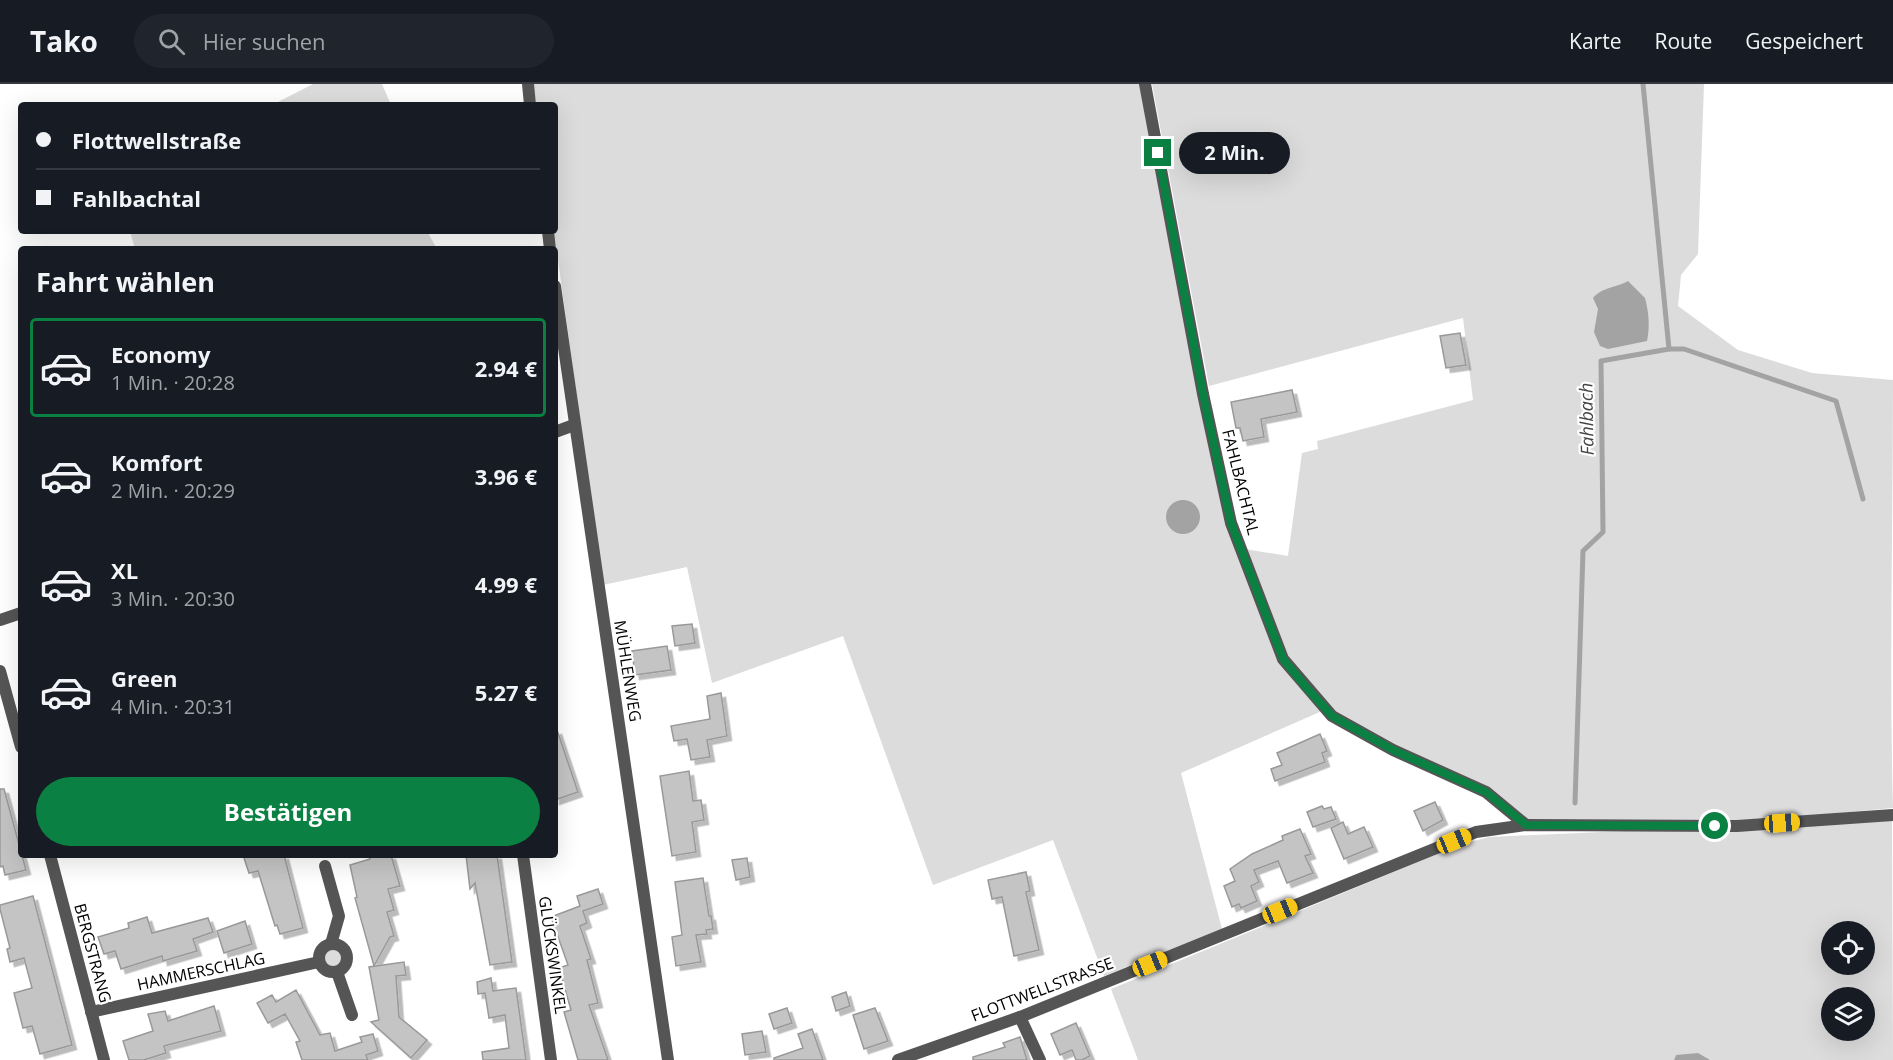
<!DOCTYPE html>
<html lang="de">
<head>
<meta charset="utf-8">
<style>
	body { margin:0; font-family:"Open Sans",sans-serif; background:#20242c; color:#f1f3f6; height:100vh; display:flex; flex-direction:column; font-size:22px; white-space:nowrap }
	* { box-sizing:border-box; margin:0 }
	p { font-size:20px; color:#9ea1a6 }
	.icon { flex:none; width:33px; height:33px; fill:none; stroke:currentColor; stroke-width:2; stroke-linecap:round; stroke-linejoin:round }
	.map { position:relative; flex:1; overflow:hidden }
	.sheet { position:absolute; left:18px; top:162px; width:540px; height:612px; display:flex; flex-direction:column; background:#171b24; border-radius:6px; box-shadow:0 6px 24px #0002 }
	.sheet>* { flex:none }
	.hud { position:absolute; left:18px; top:18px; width:540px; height:132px; border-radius:6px; box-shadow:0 6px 24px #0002; display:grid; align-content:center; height:132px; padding:0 18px; background:#171b24 }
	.controls { position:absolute; left:1821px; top:837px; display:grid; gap:12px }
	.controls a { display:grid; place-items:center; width:54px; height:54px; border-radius:50%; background:#171b24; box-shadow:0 6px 24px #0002; font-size:30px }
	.end { position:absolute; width:27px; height:27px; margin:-14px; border:8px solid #0b8043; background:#fff; box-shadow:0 0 0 3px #fff }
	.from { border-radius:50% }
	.bubble { position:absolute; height:42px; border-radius:21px; background:#171b24; box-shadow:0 6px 24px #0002; font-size:20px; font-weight:700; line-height:42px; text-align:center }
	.car { position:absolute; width:18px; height:36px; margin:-18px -9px; border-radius:8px; box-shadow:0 0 4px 2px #0007; background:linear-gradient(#f5c518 24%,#345 0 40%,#f5c518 0 76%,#345 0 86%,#f5c518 0) }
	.hud b { display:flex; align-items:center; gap:21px; height:57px; font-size:22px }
	.hud b+b { border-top:2px solid #363941 }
	.hud i { width:15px; height:15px; background:#f1f3f6 }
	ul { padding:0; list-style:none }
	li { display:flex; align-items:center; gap:18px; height:99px; margin:0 12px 9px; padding:0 6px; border:3px solid transparent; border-radius:6px }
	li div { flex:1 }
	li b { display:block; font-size:22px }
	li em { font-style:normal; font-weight:700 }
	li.selected { border-color:#0b8043 }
	li>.icon { width:54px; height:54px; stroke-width:1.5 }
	h2 { padding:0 18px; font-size:27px; line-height:72px }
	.cta { display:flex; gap:12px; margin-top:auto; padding:12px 18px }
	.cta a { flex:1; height:69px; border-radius:36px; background:#0b8043; color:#fff; font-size:24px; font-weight:700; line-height:69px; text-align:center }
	header { display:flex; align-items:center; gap:36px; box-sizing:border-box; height:84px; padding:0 30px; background:#171b24; border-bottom:2px solid #363941 }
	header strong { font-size:28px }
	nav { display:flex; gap:33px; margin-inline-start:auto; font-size:21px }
	.search { width:420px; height:54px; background:#20242c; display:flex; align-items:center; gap:15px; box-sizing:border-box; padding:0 21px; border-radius:33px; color:#9ea1a6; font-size:22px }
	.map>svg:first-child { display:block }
	.green { fill:#dcdcdc; fill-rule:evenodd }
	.water { fill:#a3a3a3 }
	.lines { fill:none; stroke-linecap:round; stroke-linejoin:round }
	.stream { stroke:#a3a3a3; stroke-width:5 }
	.building { fill:#c4c4c4; stroke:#999; stroke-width:1.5; filter:url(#shadow) }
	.minor { stroke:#555; stroke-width:12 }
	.route { stroke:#0b8043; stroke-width:8 }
	.labels { text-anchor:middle; stroke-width:4.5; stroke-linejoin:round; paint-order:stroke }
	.street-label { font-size:16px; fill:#000; stroke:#fff }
	.water-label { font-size:18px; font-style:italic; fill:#444; stroke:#fff }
</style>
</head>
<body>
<header>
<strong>Tako</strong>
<div class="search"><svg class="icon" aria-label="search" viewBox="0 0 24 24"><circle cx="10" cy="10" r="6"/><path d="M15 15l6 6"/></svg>Hier suchen</div>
<nav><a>Karte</a><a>Route</a><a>Gespeichert</a></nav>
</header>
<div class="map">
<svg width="1893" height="976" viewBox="0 0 1893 976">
	<defs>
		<filter id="shadow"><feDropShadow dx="4.5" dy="4.5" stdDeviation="0" flood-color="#0004"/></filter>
	</defs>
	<rect width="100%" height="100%" fill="#fff"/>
	<!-- green -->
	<g class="green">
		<path d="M 313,0 L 382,0 L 391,21 L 272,21 Z"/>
		<path d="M 533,0 L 1140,0 L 1209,352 L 1282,579 L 1322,627 L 1181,689 L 1222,845 L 1104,892 L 1053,756 L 933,801 L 843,552 L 712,599 L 687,483 L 603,501 L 554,147 L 555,21 L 536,21 Z"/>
		<path d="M 1152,0 L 1704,0 L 1698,170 L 1681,191 L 1678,222 L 1738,266 L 1812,289 L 1893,296 C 1893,439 1889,582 1893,724 L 1741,738 L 1529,737 L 1335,628 L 1290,577 L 1245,465 L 1288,472 L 1302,369 L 1318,365 L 1317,357 L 1473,316 L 1463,234 L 1209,302 Z"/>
		<path d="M 130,147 L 427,147 L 437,165 L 135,165 Z"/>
		<path d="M 1892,735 L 1893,976 L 1710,976 L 1676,971 L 1674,976 L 1138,976 L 1111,905 L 1459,761 L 1489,753 ZM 1832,848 L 1864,848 L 1864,880 L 1832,880 ZM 1832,914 L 1864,914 L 1864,946 L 1832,946 Z"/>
		<circle cx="333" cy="874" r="9"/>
	</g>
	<!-- water -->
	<g class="water">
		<path d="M 1628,197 L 1645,214 C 1649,229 1650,243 1647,257 L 1608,265 L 1600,262 L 1594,248 L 1598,225 L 1593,214 C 1602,203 1616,204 1628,197 Z"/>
		<circle cx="1183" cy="433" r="17"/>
		<path d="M 1698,969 L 1710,976 L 1674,976 L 1676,971 Z"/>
	</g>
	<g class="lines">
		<!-- stream -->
		<g class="stream">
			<path d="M 1669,265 L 1684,265 L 1836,317 L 1863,415"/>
			<path d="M 1575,719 L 1583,467 L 1603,448 L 1601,277 L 1669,265 L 1643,0"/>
		</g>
	</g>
	<!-- building -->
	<g class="building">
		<path d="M 1460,249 L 1466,281 L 1446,284 L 1440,252 Z"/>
		<path d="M 1292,306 L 1297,328 L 1261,335 L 1264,353 L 1243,357 L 1240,344 L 1236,344 L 1231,318 Z"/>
		<path d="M 692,540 L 695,559 L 675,562 L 672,542 Z"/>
		<path d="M 667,562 L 671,586 L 635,591 L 632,567 Z"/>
		<path d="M 721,609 L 727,652 L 707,656 L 710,673 L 691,676 L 687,655 L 674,657 L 671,642 L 710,635 L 707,612 Z"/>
		<path d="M 557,646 L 578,708 L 555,716 L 555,647 Z"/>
		<path d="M 1320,650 L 1327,667 L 1322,669 L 1325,678 L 1275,697 L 1271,685 L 1282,681 L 1277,669 Z"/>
		<path d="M 689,687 L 693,717 L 701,716 L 704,736 L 692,738 L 696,768 L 672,772 L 660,692 Z"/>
		<path d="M 0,705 L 4,705 L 26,786 L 5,791 L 3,782 L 0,783 Z"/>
		<path d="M 1435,718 L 1443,736 L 1423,747 L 1414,727 Z"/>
		<path d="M 1322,722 L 1324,725 L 1331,723 L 1336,735 L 1313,743 L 1307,728 Z"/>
		<path d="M 1343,738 L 1348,750 L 1364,743 L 1373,763 L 1344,775 L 1331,744 Z"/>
		<path d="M 1300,745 L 1311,770 L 1305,772 L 1313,789 L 1287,799 L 1278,777 L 1254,786 L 1259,798 L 1251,802 L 1257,817 L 1241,824 L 1239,820 L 1232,823 L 1224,802 L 1235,797 L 1230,785 L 1252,770 L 1283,756 L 1282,752 Z"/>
		<path d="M 243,771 L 284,771 L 303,844 L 280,850 L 277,841 L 275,842 L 258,787 L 249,789 Z"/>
		<path d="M 369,771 L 391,771 L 400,802 L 388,805 L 394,826 L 387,828 L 394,852 L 390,853 L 374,882 L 355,814 L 357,813 L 350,781 L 370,775 Z"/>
		<path d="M 466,771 L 497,771 L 512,878 L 490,881 L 475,799 L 470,805 Z"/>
		<path d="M 747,774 L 750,793 L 736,796 L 732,776 Z"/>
		<path d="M 1026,788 L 1030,807 L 1026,808 L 1039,866 L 1014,872 L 1002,813 L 992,815 L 988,796 Z"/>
		<path d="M 703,794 L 709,832 L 711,832 L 713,845 L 706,846 L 707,850 L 696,851 L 701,878 L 676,882 L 672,853 L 682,851 L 675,798 Z"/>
		<path d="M 598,805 L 603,820 L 583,827 L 587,839 L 580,842 L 591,875 L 587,876 L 598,919 L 589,921 L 608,976 L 578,976 L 564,928 L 571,926 L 559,884 L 568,881 L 551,833 L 580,822 L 577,812 Z"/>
		<path d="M 33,812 L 72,961 L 40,970 L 32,942 L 23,944 L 14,909 L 32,904 L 24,874 L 10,878 L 7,865 L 10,864 L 0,825 L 0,821 Z"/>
		<path d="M 147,833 L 152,849 L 208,834 L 213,848 L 193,855 L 197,867 L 163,877 L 162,872 L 121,885 L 115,867 L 104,870 L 98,853 L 129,844 L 128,839 Z"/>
		<path d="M 245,837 L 252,860 L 224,869 L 217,847 Z"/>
		<path d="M 404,878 L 406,891 L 396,892 L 399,933 L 427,956 L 411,974 L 371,938 L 379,936 L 369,883 Z"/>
		<path d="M 491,894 L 493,907 L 516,904 L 526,976 L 483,976 L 482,968 L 509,964 L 505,931 L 489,934 L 485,909 L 478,910 L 477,898 Z"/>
		<path d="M 296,906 L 320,951 L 330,949 L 335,967 L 362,958 L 360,953 L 373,950 L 378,967 L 366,971 L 368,976 L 302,976 L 296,958 L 300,957 L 285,930 L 268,939 L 257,919 L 272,911 L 276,918 Z"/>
		<path d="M 846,908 L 850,922 L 836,927 L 832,913 Z"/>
		<path d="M 214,922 L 221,947 L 164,962 L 166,969 L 144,976 L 129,976 L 123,957 L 153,947 L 148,930 L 165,927 L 168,937 Z"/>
		<path d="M 787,924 L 792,939 L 774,945 L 769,930 Z"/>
		<path d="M 875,924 L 888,957 L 864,965 L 853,931 Z"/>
		<path d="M 1076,939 L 1090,972 L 1082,976 L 1076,976 L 1072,966 L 1060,971 L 1051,950 Z"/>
		<path d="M 812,945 L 823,976 L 774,976 L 774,974 L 803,964 L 798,950 Z"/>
		<path d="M 762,947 L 766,968 L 745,971 L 742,950 Z"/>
		<path d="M 1020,953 L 1027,976 L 973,976 L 973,973 L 1005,963 L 1003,959 Z"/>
	</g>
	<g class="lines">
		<!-- minor -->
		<g class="minor">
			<path d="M 528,0 L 530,21"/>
			<path d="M 1145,0 L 1203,310 L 1231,439 L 1283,575 L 1332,632 L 1393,666 L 1486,708 L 1526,741"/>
			<path d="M 548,147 L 550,165"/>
			<path d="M 555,202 L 668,976"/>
			<path d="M 555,348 L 574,341"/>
			<path d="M 0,536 L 21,529"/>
			<path d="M 0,587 L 21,663"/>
			<path d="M 50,771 L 104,976"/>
			<path d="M 523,771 L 551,976"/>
			<path d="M 325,782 L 339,832 L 331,860"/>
			<circle cx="333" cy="874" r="14"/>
			<path d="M 337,888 L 352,931"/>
			<path d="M 91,928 L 319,878"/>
			<path d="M 1020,933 L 1040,976"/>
			<path d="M 898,976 L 1020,933 L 1476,748 L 1526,741 L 1737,742 L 1893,731"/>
		</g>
	</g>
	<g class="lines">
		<!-- route -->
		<path class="route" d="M 1158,69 L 1203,310 L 1231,439 L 1283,575 L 1306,603 L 1332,632 L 1393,666 L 1486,708 L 1526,741 L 1715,742"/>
	</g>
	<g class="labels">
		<!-- street labels -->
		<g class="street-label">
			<text transform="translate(1241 398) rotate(76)" y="6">FAHLBACHTAL</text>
			<text transform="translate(628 587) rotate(81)" y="6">MÜHLENWEG</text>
			<text transform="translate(93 869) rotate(75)" y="6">BERGSTRANG</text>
			<text transform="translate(553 871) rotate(82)" y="6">GLÜCKSWINKEL</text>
			<text transform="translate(201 887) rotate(-12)" y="6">HAMMERSCHLAG</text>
			<text transform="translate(1042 905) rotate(-21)" y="6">FLOTTWELLSTRASSE</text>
		</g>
		<!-- water labels -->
		<g class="water-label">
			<text transform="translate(1587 335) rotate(-91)" y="6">Fahlbach</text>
		</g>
	</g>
</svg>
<div class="controls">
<a><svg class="icon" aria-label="locate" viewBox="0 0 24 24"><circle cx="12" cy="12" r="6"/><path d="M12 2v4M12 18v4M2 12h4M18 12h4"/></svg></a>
<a><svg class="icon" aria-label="layers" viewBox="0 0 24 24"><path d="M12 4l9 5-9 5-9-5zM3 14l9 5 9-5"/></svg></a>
</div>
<i class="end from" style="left:1715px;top:742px"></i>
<i class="end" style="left:1158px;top:69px"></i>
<div class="bubble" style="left:1179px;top:48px;width:111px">2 Min.</div>
<i class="car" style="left:1782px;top:739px;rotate:86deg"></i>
<i class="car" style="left:1454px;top:757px;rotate:68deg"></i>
<i class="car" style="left:1280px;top:827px;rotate:68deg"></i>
<i class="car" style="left:1150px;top:880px;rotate:68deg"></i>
<div class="hud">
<b><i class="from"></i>Flottwellstraße</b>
<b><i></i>Fahlbachtal</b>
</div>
<section class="sheet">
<h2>Fahrt wählen</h2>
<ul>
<li class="selected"><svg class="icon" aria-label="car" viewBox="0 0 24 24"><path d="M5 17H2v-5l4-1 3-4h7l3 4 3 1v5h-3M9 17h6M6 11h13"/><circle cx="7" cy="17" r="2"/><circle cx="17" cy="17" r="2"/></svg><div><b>Economy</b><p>1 Min. · 20:28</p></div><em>2.94 €</em></li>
<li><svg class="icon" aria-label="car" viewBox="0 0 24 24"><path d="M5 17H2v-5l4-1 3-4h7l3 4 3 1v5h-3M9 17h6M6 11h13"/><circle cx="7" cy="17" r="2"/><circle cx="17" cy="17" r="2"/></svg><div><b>Komfort</b><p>2 Min. · 20:29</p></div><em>3.96 €</em></li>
<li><svg class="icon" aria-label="car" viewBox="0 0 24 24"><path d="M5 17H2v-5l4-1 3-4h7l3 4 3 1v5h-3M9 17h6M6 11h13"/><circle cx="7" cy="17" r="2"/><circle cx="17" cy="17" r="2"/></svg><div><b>XL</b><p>3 Min. · 20:30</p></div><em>4.99 €</em></li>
<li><svg class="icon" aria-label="car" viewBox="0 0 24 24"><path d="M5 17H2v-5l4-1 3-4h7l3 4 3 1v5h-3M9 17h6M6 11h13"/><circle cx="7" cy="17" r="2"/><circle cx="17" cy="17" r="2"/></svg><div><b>Green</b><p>4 Min. · 20:31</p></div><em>5.27 €</em></li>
</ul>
<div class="cta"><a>Bestätigen</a></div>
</section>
</div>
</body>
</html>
